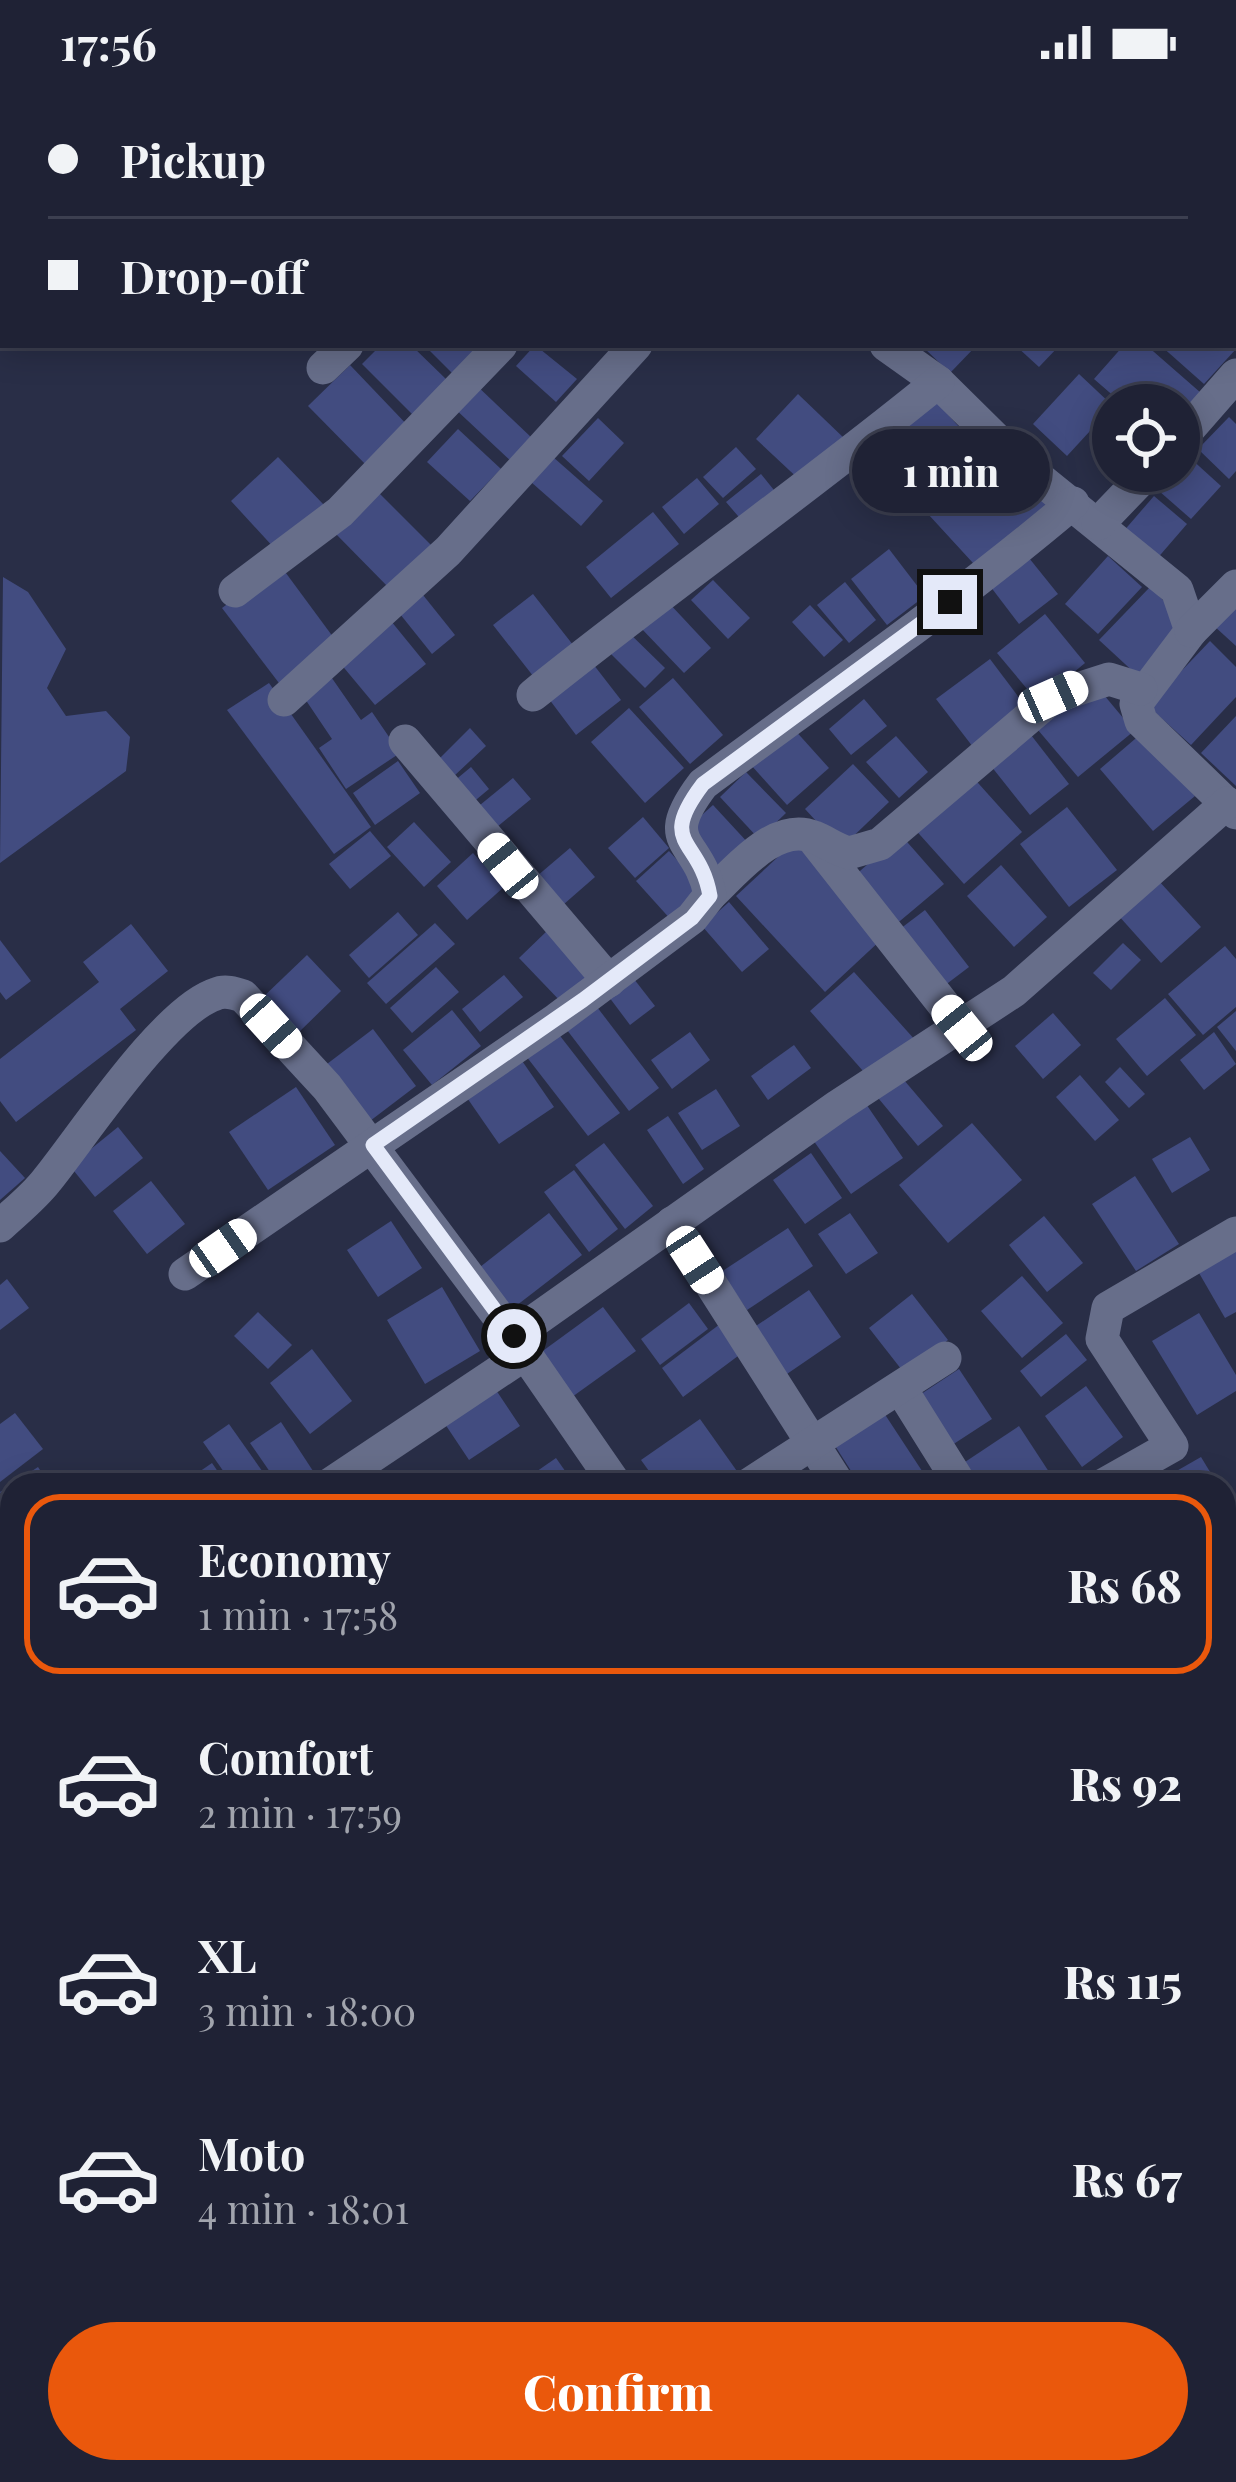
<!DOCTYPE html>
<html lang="en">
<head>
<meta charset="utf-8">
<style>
	body { margin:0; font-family:"Playfair Display",serif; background:#272a3d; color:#f1f3f6; height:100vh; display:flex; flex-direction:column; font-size:45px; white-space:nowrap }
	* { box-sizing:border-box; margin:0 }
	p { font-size:39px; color:#a1a4ad }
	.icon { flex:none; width:66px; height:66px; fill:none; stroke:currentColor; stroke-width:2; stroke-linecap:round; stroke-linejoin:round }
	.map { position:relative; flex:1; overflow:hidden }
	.side { position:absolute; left:0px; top:1389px; width:1236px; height:1011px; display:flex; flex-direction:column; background:#1f2235; border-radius:36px 36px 0 0; box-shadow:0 6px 30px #0003,0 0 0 3px #3c3f50 }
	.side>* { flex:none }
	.top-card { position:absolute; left:0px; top:0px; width:1236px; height:264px; box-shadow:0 6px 30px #0003,0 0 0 3px #3c3f50; display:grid; align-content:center; height:264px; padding:0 48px; background:#1f2235 }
	.controls { position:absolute; left:1092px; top:300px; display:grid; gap:24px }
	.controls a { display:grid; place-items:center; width:108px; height:108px; border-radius:50%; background:#1f2235; box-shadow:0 6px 30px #0003,0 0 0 3px #3c3f50; font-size:60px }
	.end { position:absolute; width:54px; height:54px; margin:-27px; border:15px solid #e4e9f9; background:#111; box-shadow:0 0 0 6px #111 }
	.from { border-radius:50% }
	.bubble { position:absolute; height:84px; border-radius:42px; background:#1f2235; box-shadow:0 6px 30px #0003,0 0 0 3px #3c3f50; font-size:39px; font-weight:800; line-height:84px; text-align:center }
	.car { position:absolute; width:36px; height:72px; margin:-36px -18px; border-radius:15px; box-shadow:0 0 9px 3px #0007; background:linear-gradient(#fff 24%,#345 0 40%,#fff 0 76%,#345 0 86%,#fff 0) }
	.top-card b { display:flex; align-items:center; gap:42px; height:114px; font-size:45px }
	.top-card b+b { border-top:3px solid #3c3f50 }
	.top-card i { width:30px; height:30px; background:#f1f3f6 }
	ul { padding:21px 0 0; list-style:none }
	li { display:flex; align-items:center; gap:36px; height:180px; margin:0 24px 18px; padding:0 24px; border:6px solid transparent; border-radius:36px }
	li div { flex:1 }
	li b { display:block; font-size:45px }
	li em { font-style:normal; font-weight:800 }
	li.current { border-color:#ea580c }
	li>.icon { width:108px; height:108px; stroke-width:1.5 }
	.action { display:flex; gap:24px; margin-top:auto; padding:24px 48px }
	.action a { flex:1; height:138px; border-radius:72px; background:#ea580c; color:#fff; font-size:48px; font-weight:800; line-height:138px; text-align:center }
	.status { display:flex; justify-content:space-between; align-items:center; height:84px; padding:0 60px; background:#1f2235; direction:ltr }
	.status svg { height:33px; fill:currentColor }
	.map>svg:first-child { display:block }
	.building { fill:#424c80 }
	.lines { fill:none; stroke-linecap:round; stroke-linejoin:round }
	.minor { stroke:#676e8a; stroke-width:33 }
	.route { stroke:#e4e9f9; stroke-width:15 }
</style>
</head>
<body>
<div class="status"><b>17:56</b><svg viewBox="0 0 49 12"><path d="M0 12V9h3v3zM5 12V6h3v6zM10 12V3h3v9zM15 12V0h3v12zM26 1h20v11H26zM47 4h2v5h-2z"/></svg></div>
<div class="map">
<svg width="1236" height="2398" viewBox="0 0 1236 2398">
	<rect width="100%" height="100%" fill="#292e47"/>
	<!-- building -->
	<g class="building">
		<path d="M 381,261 L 411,261 L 449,298 L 414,332 L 362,280 Z"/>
		<path d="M 424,261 L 480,261 L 452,289 Z"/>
		<path d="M 535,261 L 577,295 L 556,318 L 516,282 Z"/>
		<path d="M 921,261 L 977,261 L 950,289 Z"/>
		<path d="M 1015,261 L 1060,261 L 1039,283 Z"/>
		<path d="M 1124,261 L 1146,261 L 1201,309 L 1179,334 L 1179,321 L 1124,321 L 1094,295 Z"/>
		<path d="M 1160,261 L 1236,261 L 1236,265 L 1204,300 Z"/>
		<path d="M 350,281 L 412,346 L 371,386 L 308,322 Z"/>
		<path d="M 1079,290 L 1113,322 L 1067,372 L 1033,340 Z"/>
		<path d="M 474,299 L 533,355 L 512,378 L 452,322 Z"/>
		<path d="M 798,310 L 846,356 L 804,400 L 756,355 Z"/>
		<path d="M 934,315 L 986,373 L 927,427 L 874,368 Z"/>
		<path d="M 1229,333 L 1236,340 L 1236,387 L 1229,395 L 1198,365 Z"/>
		<path d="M 598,334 L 624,359 L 589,397 L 562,372 Z"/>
		<path d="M 458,345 L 501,385 L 470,417 L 427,378 Z"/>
		<path d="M 736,363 L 756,385 L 723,414 L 703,393 Z"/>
		<path d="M 278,373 L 324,421 L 276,466 L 231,417 Z"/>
		<path d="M 553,373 L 603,417 L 581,442 L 531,398 Z"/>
		<path d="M 1189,373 L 1221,402 L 1191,435 L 1159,407 Z"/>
		<path d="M 761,390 L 778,411 L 744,439 L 726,418 Z"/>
		<path d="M 1021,390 L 1054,425 L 984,491 L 928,430 L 956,404 L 979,428 Z"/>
		<path d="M 697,394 L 719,420 L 684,450 L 662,423 Z"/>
		<path d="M 377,407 L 436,466 L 393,508 L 334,448 Z"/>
		<path d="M 1154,412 L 1187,440 L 1155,477 L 1122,449 Z"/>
		<path d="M 653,428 L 679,460 L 611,514 L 586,483 Z"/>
		<path d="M 889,465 L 925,512 L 887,541 L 851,495 Z"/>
		<path d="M 1025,469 L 1058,510 L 1019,540 L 987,498 Z"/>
		<path d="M 1108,472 L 1142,503 L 1098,550 L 1065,520 Z"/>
		<path d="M 280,481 L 339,561 L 282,603 L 222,524 Z"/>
		<path d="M 3,493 L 28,508 L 66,565 L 47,604 L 66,632 L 106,627 L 130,653 L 126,687 L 0,779 Z"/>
		<path d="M 713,496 L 750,534 L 728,555 L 691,516 Z"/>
		<path d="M 845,498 L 876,536 L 849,559 L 817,521 Z"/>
		<path d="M 1150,503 L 1170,523 L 1175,542 L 1138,592 L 1099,556 Z"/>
		<path d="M 419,506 L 455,551 L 432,570 L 396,525 Z"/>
		<path d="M 533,510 L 577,566 L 537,597 L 493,541 Z"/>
		<path d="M 1236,515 L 1236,562 L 1213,541 Z"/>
		<path d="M 667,517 L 711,564 L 684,589 L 640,543 Z"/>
		<path d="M 810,521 L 843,556 L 824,573 L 792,538 Z"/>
		<path d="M 1045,530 L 1085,579 L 1038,618 L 997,569 Z"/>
		<path d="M 391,537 L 426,580 L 375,621 L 340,579 Z"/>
		<path d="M 623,543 L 665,584 L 645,604 L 604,563 Z"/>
		<path d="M 1210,557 L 1236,583 L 1236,613 L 1191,661 L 1148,622 Z"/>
		<path d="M 990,575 L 1026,623 L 973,663 L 936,615 Z"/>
		<path d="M 590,576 L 621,616 L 576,651 L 546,611 Z"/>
		<path d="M 327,587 L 361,636 L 372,628 L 400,669 L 346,705 L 319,664 L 332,655 L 299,606 Z"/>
		<path d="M 673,594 L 723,651 L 690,680 L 639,623 Z"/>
		<path d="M 269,599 L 371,743 L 334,770 L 227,626 Z"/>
		<path d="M 1094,599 L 1134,647 L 1078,693 L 1038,646 Z"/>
		<path d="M 864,615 L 887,642 L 851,671 L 829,645 Z"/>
		<path d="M 629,624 L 684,684 L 645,719 L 591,658 Z"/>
		<path d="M 1236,632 L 1236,702 L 1201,669 Z"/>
		<path d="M 470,644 L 486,662 L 453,693 L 438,676 Z"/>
		<path d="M 793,644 L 829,684 L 787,721 L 751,681 Z"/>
		<path d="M 1142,649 L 1195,712 L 1153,747 L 1100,685 Z"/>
		<path d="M 1031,651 L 1069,700 L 1030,731 L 991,682 Z"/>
		<path d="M 896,652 L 928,688 L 899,714 L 866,678 Z"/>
		<path d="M 398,677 L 420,709 L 375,741 L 353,709 Z"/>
		<path d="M 853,680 L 889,718 L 841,764 L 805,725 Z"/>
		<path d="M 471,683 L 489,705 L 471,720 L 453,698 Z"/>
		<path d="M 746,688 L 786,729 L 759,755 L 720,713 Z"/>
		<path d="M 970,690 L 1022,748 L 964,800 L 912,742 Z"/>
		<path d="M 513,694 L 531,715 L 497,743 L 480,721 Z"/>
		<path d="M 713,721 L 750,761 L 722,787 L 684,747 Z"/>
		<path d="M 1067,723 L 1117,786 L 1069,823 L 1020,760 Z"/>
		<path d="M 643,733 L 669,764 L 635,794 L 608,764 Z"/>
		<path d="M 414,738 L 451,778 L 424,803 L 387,763 Z"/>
		<path d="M 370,747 L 391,772 L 350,805 L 329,780 Z"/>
		<path d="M 901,751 L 944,800 L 894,842 L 852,794 Z"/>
		<path d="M 794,758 L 883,854 L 825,908 L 736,812 Z"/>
		<path d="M 570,764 L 595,793 L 556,827 L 530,798 Z"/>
		<path d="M 669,767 L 706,808 L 673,838 L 636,797 Z"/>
		<path d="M 473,769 L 504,803 L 467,836 L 437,802 Z"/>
		<path d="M 1001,781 L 1047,833 L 1014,863 L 967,812 Z"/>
		<path d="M 1158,796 L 1201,843 L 1161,879 L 1118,831 Z"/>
		<path d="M 729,818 L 769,865 L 742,888 L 702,842 Z"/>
		<path d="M 925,826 L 969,883 L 944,902 L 900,845 Z"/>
		<path d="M 398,828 L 418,851 L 369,894 L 349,871 Z"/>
		<path d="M 435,839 L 455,860 L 386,920 L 367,899 Z"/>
		<path d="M 131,840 L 168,887 L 120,925 L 136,946 L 16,1038 L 0,1017 L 0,975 L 99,898 L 83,878 Z"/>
		<path d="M 548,846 L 592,894 L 564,921 L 519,874 Z"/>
		<path d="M 0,856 L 31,897 L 6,916 L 0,908 Z"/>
		<path d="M 1123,859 L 1141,876 L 1111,906 L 1093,889 Z"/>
		<path d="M 1225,862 L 1236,875 L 1236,923 L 1203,951 L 1168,910 Z"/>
		<path d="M 307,871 L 341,907 L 295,952 L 260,916 Z"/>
		<path d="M 436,883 L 459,908 L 412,949 L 390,924 Z"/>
		<path d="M 854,888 L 916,957 L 871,996 L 810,927 Z"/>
		<path d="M 504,891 L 523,913 L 480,948 L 462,925 Z"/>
		<path d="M 634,895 L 655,922 L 630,941 L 609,913 Z"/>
		<path d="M 1165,914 L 1196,951 L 1147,992 L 1116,955 Z"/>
		<path d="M 597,923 L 659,1004 L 629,1027 L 567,946 Z"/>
		<path d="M 452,926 L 481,962 L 432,1001 L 403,966 Z"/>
		<path d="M 1236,927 L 1236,967 L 1217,943 Z"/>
		<path d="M 1053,929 L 1081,961 L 1043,995 L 1015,962 Z"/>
		<path d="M 373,945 L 416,1002 L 370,1037 L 327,980 Z"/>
		<path d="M 557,948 L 620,1029 L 588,1052 L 526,972 Z"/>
		<path d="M 690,948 L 710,976 L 672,1005 L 651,976 Z"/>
		<path d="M 1214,948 L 1236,980 L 1204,1006 L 1180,976 Z"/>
		<path d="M 794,961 L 811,984 L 768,1016 L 751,992 Z"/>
		<path d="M 518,971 L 554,1023 L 499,1060 L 463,1008 Z"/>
		<path d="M 1120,983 L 1145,1010 L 1129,1024 L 1105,998 Z"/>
		<path d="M 898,989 L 943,1042 L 918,1062 L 874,1009 Z"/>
		<path d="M 1080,991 L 1119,1036 L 1095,1057 L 1056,1013 Z"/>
		<path d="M 296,1003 L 335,1061 L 268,1106 L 229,1048 Z"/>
		<path d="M 716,1005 L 740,1042 L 702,1066 L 678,1029 Z"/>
		<path d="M 864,1017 L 903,1074 L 851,1110 L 811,1053 Z"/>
		<path d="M 668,1032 L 704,1085 L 683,1100 L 647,1046 Z"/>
		<path d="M 972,1039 L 1022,1096 L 948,1159 L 899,1101 Z"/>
		<path d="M 118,1043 L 143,1074 L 95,1113 L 70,1082 Z"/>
		<path d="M 1190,1053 L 1210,1086 L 1172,1109 L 1152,1075 Z"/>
		<path d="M 604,1059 L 653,1122 L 625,1145 L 575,1081 Z"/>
		<path d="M 0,1067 L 25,1094 L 0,1116 Z"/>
		<path d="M 811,1069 L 842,1114 L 805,1140 L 773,1096 Z"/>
		<path d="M 574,1086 L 618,1145 L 589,1168 L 544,1108 Z"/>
		<path d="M 1135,1092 L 1179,1160 L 1136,1187 L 1092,1120 Z"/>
		<path d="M 151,1097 L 185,1140 L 147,1170 L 113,1127 Z"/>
		<path d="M 549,1129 L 582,1171 L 512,1225 L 480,1183 Z"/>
		<path d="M 850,1129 L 878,1169 L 846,1190 L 818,1150 Z"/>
		<path d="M 1044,1132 L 1083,1179 L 1047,1208 L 1009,1161 Z"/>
		<path d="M 391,1137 L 422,1184 L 378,1213 L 347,1166 Z"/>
		<path d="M 788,1144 L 813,1182 L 747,1226 L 721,1188 Z"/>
		<path d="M 1236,1159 L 1236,1228 L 1225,1234 L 1195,1182 Z"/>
		<path d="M 1022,1192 L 1063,1239 L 1022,1274 L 981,1227 Z"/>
		<path d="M 7,1195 L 29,1224 L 0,1246 L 0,1201 Z"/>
		<path d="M 442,1203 L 480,1267 L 425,1300 L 387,1236 Z"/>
		<path d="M 809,1206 L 841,1253 L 784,1292 L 753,1244 Z"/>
		<path d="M 912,1210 L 948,1256 L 905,1290 L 869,1244 Z"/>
		<path d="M 689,1219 L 708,1245 L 660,1281 L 641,1255 Z"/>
		<path d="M 603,1223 L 636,1267 L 572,1313 L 540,1269 Z"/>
		<path d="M 258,1228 L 292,1261 L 268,1285 L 234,1252 Z"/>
		<path d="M 1199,1229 L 1236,1291 L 1236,1307 L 1197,1331 L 1152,1257 Z"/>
		<path d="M 720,1240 L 742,1269 L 683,1313 L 662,1284 Z"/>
		<path d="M 1066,1250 L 1087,1276 L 1041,1313 L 1020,1287 Z"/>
		<path d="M 312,1265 L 352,1317 L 310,1350 L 270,1299 Z"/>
		<path d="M 959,1285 L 992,1335 L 949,1363 L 915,1314 Z"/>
		<path d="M 490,1297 L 520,1342 L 469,1376 L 439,1331 Z"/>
		<path d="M 1086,1302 L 1123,1353 L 1082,1383 L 1045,1332 Z"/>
		<path d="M 882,1326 L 926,1393 L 915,1401 L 860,1401 L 832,1357 Z"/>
		<path d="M 15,1329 L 43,1365 L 0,1398 L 0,1340 Z"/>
		<path d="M 700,1335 L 739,1390 L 724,1401 L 659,1401 L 641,1376 Z"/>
		<path d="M 281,1338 L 313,1387 L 292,1401 L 279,1401 L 250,1359 Z"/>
		<path d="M 229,1340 L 272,1401 L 233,1401 L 203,1358 Z"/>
		<path d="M 1019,1342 L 1053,1394 L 1043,1401 L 981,1401 L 965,1378 Z"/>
		<path d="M 1201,1373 L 1218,1401 L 1152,1401 Z"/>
		<path d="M 556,1374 L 575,1401 L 517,1401 Z"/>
		<path d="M 212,1379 L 227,1401 L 180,1401 Z"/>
		<path d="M 38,1383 L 50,1401 L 12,1401 L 12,1433 L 0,1408 Z"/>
		<path d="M 1224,1412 L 1236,1432 L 1236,1452 L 1224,1459 Z"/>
		<path d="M 1236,1466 L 1236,1537 L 1224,1519 L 1224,1474 Z"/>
		<path d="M 0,1503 L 12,1521 L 9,1575 L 0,1562 Z"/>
		<path d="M 12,1654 L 12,1705 L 0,1690 L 0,1664 Z"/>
		<path d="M 1236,1840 L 1236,1906 L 1224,1914 L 1224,1847 Z"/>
		<path d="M 0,1989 L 12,2007 L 12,2034 L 0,2042 Z"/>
		<path d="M 1224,1992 L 1236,2013 L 1236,2080 L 1224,2086 Z"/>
		<path d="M 12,2058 L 12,2111 L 0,2093 L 0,2066 Z"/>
		<path d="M 1236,2106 L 1236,2150 L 1224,2155 L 1224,2112 Z"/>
		<path d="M 1236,2251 L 1236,2303 L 1224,2274 L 1224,2256 Z"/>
		<path d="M 95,2388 L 155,2388 L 161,2398 L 79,2398 Z"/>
		<path d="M 488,2388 L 530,2388 L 535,2398 L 470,2398 Z"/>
		<path d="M 578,2388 L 654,2388 L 636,2398 L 578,2398 Z"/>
		<path d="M 875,2388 L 964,2388 L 968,2398 L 879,2398 Z"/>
	</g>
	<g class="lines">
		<!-- minor -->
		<g class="minor">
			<path d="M 588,0 L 592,3"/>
			<path d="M 1119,3 L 1122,0"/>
			<path d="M 886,261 L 938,298 L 1019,378 L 1177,506 L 1191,547 L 1136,620 L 1141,637 L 1236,729"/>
			<path d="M 323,284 L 347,261"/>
			<path d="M 1179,356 L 1236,291"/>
			<path d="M 1098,440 L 1149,387"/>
			<path d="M 235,507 L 340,428 L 501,261"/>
			<path d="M 1191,547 L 1236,502"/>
			<path d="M 533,611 C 666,504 806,406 938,298"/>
			<path d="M 284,616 L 448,467 L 636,261"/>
			<path d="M 405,657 L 609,897"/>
			<path d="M 815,757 L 962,944"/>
			<path d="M 710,811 C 735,788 775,737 814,753 C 827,758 834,765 849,769 L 880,760 L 1053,613 L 1109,595 L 1141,605"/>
			<path d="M 672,1139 L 839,1401"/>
			<path d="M 0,1142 C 16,1127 34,1113 47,1096 C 82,1053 165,926 216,910 C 225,906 234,909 243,912 L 327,1003 L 513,1252"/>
			<path d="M 185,1190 L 557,935 L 692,834 L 710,811 C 699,753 656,762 703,700 C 827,607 955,519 1073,419"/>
			<path d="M 901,1305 L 961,1401"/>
			<path d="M 329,1401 L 525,1270"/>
			<path d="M 616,1401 L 513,1252 L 838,1022 L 1014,907 L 1227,719"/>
			<path d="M 748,1401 L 945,1274"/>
			<path d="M 1103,1401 L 1172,1362 L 1102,1255 L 1108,1224 L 1236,1149"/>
			<path d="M 0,1435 L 12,1449"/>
			<path d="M 1224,1543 L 1236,1562"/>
			<path d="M 0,1622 L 12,1612"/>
			<path d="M 0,1836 L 12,1851"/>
			<path d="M 0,1900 L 12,1891"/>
			<path d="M 1224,1933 L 1236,1926"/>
			<path d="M 0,2194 L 12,2186"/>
			<path d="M 1224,2304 L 1236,2329"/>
			<path d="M 557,2388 L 562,2398"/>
			<path d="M 1040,2388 L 1045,2398"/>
			<path d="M 394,2398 L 412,2388"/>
			<path d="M 1105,2398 L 1131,2388"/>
		</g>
	</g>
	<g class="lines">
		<!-- route -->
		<path class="route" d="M 514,1252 L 373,1061 L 583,916 L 692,834 L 710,812 C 700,753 656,762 703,700 L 950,518"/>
	</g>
</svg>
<div class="controls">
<a><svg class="icon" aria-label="locate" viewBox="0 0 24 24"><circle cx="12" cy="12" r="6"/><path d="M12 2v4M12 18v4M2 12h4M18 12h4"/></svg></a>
</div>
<i class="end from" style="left:514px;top:1252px"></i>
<i class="end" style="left:950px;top:518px"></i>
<div class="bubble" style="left:852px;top:345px;width:198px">1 min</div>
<i class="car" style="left:1053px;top:613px;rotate:66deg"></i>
<i class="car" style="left:508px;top:782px;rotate:321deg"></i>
<i class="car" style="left:271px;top:942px;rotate:138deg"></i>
<i class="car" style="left:962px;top:944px;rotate:321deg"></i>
<i class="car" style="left:223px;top:1164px;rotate:55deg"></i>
<i class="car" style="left:695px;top:1176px;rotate:147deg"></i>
<div class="top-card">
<b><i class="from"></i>Pickup</b>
<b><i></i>Drop-off</b>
</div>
<section class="side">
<ul>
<li class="current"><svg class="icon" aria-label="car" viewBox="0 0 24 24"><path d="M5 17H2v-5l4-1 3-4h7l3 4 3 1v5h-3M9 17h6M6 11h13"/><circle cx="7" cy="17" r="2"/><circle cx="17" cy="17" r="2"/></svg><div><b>Economy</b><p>1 min · 17:58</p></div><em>Rs 68</em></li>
<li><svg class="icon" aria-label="car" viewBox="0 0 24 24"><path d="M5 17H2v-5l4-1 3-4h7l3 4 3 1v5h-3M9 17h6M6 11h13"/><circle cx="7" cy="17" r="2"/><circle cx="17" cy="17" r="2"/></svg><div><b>Comfort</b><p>2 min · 17:59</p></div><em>Rs 92</em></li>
<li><svg class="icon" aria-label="car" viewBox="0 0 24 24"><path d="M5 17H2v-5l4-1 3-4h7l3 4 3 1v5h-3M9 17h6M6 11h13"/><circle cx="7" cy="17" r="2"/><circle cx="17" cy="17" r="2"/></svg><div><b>XL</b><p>3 min · 18:00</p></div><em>Rs 115</em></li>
<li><svg class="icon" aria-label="car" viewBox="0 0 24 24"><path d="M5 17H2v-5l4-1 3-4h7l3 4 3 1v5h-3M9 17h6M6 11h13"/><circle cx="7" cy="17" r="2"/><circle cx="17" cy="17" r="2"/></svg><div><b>Moto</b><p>4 min · 18:01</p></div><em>Rs 67</em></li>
</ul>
<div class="action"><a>Confirm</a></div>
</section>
</div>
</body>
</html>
